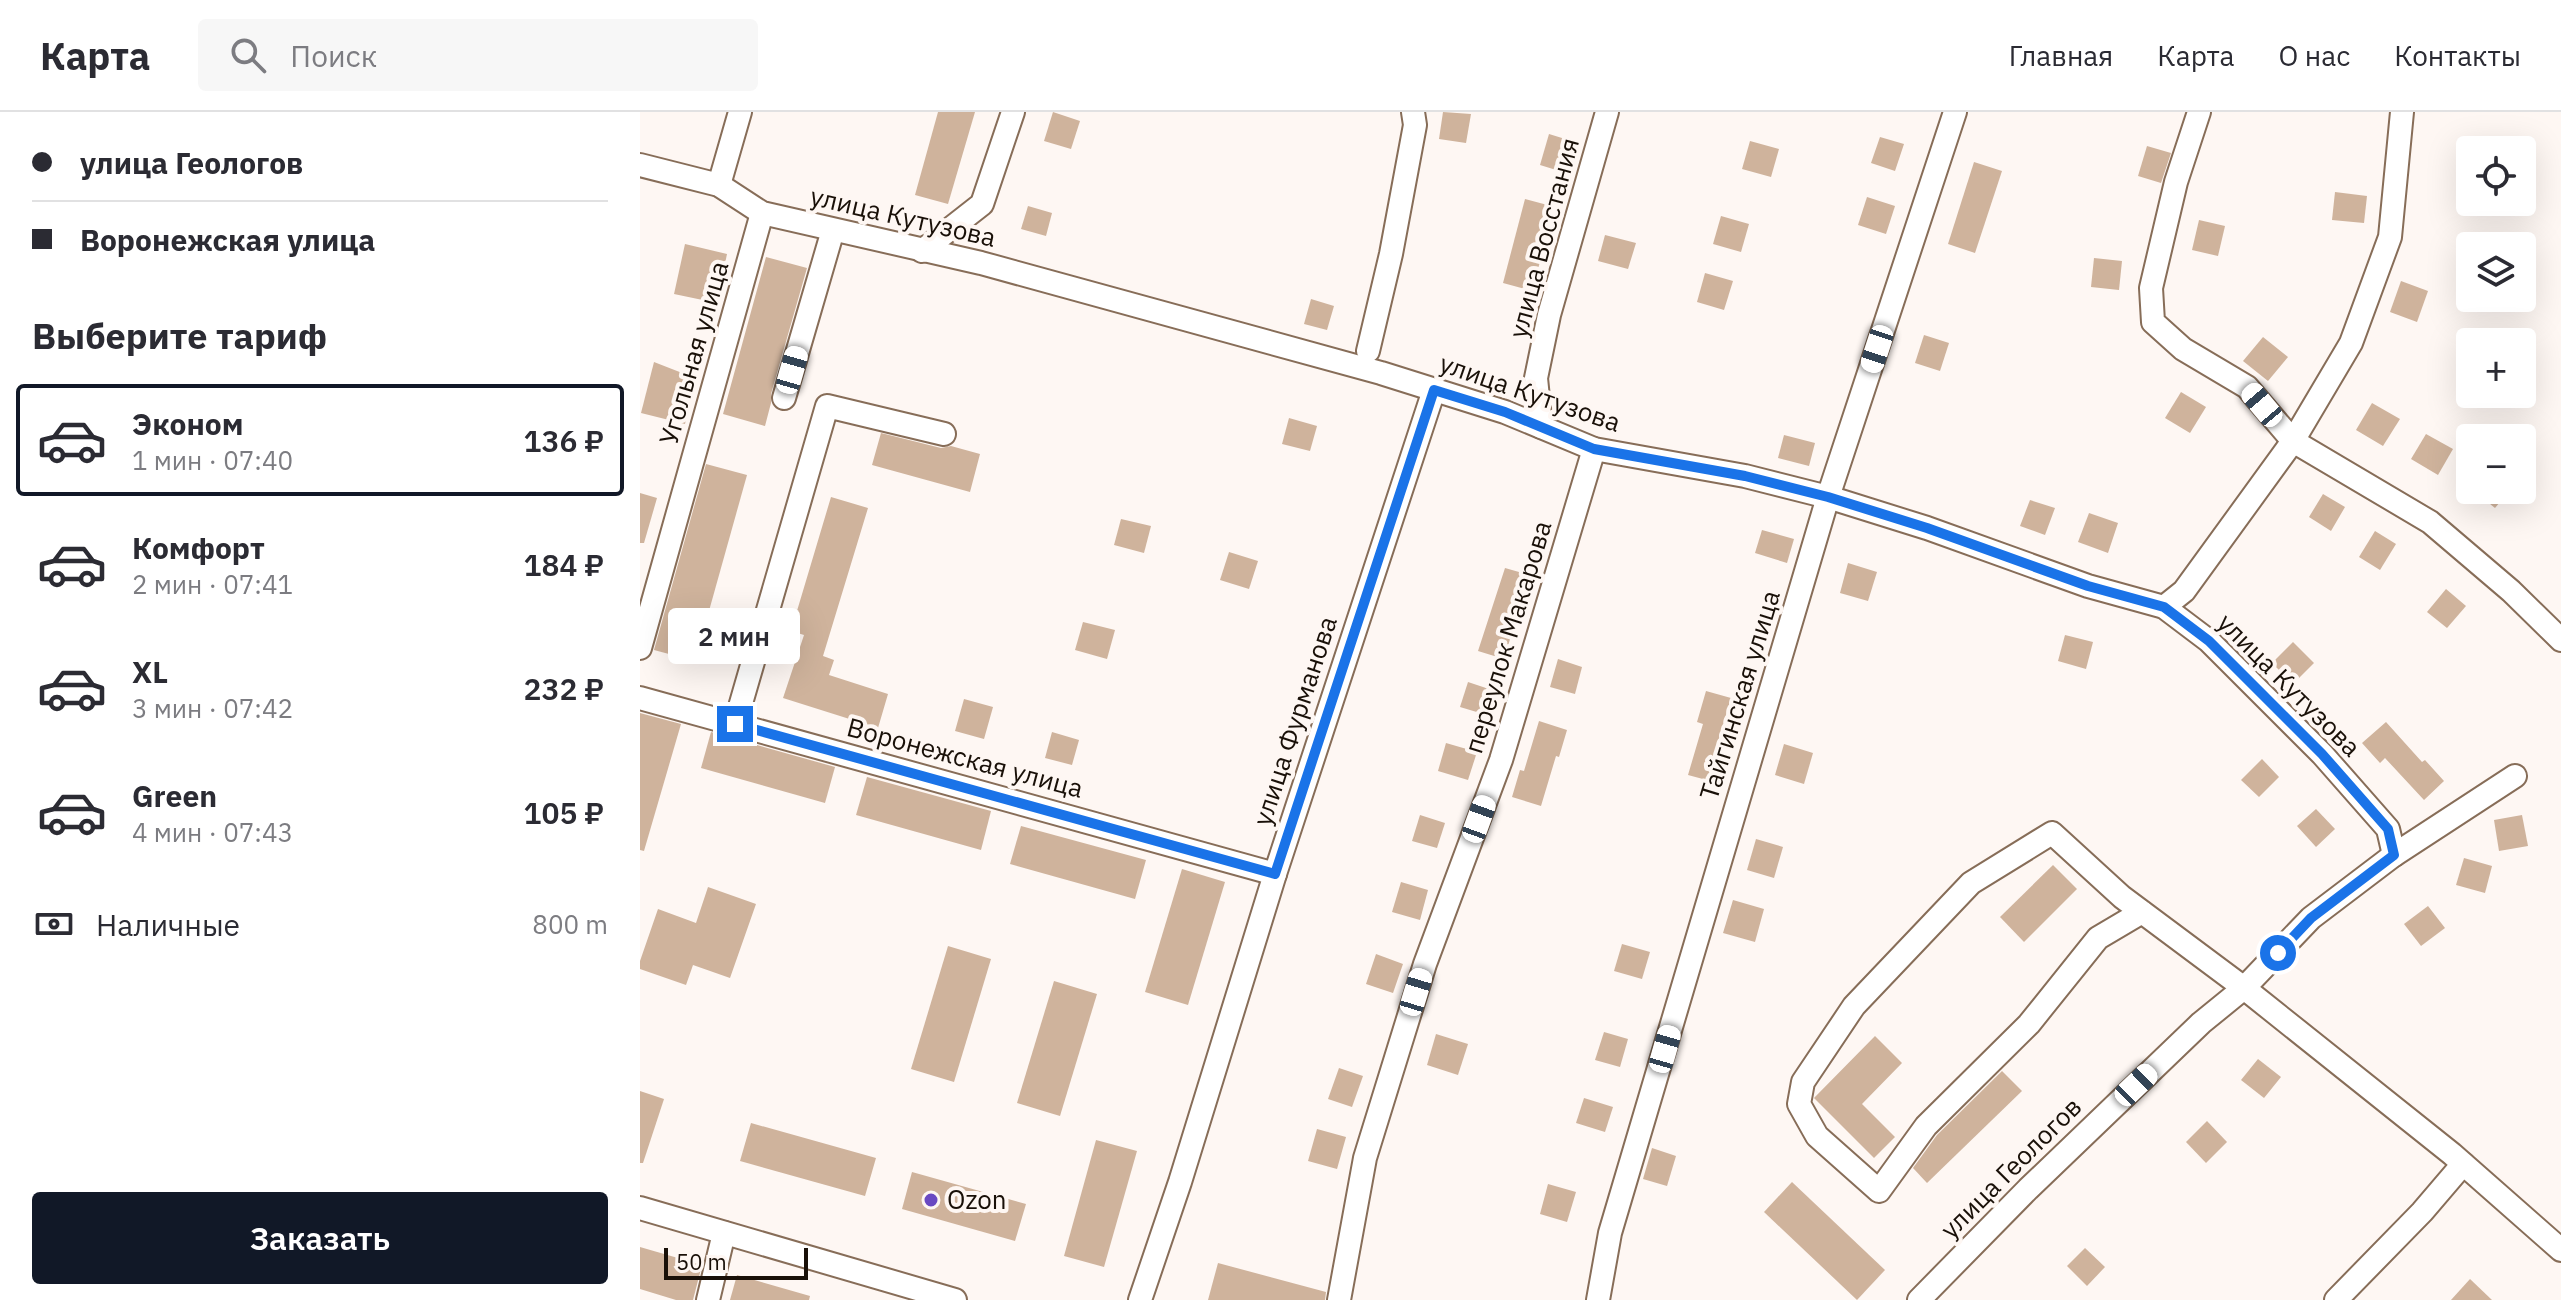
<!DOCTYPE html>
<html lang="ru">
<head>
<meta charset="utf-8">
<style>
	body { margin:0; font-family:"IBM Plex Sans",sans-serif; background:#f7f7f7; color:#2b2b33; height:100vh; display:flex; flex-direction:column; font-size:30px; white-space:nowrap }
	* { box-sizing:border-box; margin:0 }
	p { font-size:26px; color:#7c7c81 }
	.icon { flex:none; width:44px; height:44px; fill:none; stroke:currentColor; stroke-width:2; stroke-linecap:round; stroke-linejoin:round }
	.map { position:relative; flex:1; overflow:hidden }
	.panel { display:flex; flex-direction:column; background:#fff; width:640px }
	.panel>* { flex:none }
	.hud { display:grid; align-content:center; height:176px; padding:0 32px; background:#fff }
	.tools { position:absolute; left:1816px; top:24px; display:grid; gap:16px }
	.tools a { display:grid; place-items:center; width:80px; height:80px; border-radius:8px; background:#fff; box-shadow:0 8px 32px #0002; font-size:40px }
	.scale { position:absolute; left:24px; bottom:20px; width:144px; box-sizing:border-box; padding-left:8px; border:4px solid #191008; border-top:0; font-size:22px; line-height:28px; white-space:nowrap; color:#191008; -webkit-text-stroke:6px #fef7f3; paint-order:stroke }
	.end { position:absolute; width:36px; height:36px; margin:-18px; border:10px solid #1a73e8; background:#fff; box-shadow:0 0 0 4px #fff }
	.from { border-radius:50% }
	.bubble { position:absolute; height:56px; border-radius:8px; background:#fff; box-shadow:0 8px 32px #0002; font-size:26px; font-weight:600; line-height:56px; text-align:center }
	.car { position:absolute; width:24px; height:48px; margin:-24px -12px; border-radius:10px; box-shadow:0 0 6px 2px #0007; background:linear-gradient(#fff 24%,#345 0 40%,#fff 0 76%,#345 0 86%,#fff 0) }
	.hud b { display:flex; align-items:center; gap:28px; height:76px; font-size:30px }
	.hud b+b { border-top:2px solid #e1e1e2 }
	.hud i { width:20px; height:20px; background:#2b2b33 }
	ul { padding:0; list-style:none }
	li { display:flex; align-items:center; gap:24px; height:112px; margin:0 16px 12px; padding:0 16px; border:4px solid transparent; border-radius:8px }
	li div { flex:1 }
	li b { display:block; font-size:30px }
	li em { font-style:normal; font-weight:600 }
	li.current { border-color:#111827 }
	li>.icon { width:72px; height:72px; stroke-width:1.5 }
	h2 { padding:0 32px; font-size:36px; line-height:96px }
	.pay { display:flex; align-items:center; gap:20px; height:88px; padding:0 32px; font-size:30px }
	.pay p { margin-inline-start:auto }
	.cta { display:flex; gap:16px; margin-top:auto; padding:16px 32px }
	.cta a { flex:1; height:92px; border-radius:8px; background:#111827; color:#fff; font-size:32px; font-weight:600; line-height:92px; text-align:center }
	header { display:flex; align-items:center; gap:48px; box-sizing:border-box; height:112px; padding:0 40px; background:#fff; border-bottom:2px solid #e1e1e2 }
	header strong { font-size:38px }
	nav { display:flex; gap:44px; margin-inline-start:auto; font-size:28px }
	.search { width:560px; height:72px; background:#f7f7f7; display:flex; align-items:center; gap:20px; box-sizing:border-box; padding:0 28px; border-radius:8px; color:#7c7c81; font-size:30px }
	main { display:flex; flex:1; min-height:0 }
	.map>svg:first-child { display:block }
	.building { fill:#cfb39c }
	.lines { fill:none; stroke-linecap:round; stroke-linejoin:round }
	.minor-casing { stroke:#876d58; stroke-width:26 }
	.minor { stroke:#fff; stroke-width:22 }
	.route { stroke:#1a73e8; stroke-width:10 }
	.poi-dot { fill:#6949c2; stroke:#fef7f3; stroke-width:3 }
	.labels { text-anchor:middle; stroke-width:8; stroke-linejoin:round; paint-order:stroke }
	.street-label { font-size:26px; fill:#191008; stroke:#fef7f3 }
	.poi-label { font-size:26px; fill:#191008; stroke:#fef7f3; text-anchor:start }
</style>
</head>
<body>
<header>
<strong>Карта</strong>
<div class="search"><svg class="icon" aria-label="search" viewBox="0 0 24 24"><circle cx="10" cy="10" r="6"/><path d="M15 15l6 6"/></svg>Поиск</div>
<nav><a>Главная</a><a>Карта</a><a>О нас</a><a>Контакты</a></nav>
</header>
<main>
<section class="panel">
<div class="hud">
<b><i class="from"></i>улица Геологов</b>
<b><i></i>Воронежская улица</b>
</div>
<h2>Выберите тариф</h2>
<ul>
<li class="current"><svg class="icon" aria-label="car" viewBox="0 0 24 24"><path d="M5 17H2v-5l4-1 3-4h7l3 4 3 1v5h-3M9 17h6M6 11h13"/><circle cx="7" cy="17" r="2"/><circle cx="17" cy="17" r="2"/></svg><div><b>Эконом</b><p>1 мин · 07:40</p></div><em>136 ₽</em></li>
<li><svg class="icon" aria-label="car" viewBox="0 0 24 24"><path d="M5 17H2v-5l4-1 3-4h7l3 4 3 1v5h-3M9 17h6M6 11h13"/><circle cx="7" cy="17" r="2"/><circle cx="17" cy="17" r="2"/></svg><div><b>Комфорт</b><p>2 мин · 07:41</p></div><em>184 ₽</em></li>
<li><svg class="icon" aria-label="car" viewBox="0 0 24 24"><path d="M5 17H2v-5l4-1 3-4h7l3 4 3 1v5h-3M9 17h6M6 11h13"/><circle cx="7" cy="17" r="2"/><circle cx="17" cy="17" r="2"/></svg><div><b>XL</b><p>3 мин · 07:42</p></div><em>232 ₽</em></li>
<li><svg class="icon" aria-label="car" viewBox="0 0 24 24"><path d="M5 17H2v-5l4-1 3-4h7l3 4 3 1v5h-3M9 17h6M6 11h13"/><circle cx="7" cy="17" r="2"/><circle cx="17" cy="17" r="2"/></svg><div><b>Green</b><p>4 мин · 07:43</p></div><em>105 ₽</em></li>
</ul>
<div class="pay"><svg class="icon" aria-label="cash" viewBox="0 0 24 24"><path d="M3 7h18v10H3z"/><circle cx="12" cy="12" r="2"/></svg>Наличные<p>800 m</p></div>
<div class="cta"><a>Заказать</a></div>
</section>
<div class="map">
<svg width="1921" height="1188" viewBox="0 0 1921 1188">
	<rect width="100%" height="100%" fill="#fef7f3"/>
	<!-- building -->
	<g class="building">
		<path d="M 298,0 L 335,0 L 308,92 L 275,83 Z"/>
		<path d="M 413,0 L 440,9 L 431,37 L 404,29 Z"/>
		<path d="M 803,0 L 831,2 L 826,31 L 799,27 Z"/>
		<path d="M 909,22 L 935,30 L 926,61 L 900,53 Z"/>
		<path d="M 1240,25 L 1264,32 L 1255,59 L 1231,51 Z"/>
		<path d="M 1110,29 L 1139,37 L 1131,65 L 1102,57 Z"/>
		<path d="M 1507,34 L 1531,41 L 1521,71 L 1498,64 Z"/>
		<path d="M 1334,50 L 1362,59 L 1335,141 L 1308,132 Z"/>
		<path d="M 1695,80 L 1727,84 L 1724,111 L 1692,108 Z"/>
		<path d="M 1227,85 L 1255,94 L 1246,122 L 1218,113 Z"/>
		<path d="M 885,87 L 915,95 L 892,179 L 863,171 Z"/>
		<path d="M 388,94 L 412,101 L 406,124 L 381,117 Z"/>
		<path d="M 1081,104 L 1109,112 L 1101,140 L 1073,132 Z"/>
		<path d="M 1559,108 L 1585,114 L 1578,144 L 1552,138 Z"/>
		<path d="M 965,123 L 996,131 L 988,157 L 958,149 Z"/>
		<path d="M 45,132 L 87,142 L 77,191 L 34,182 Z"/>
		<path d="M 126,145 L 167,156 L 131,282 L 131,291 L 125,314 L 83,302 Z"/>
		<path d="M 1454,146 L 1482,149 L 1479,178 L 1451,175 Z"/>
		<path d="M 1065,161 L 1093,169 L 1084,198 L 1057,190 Z"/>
		<path d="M 1761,169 L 1788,179 L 1777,210 L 1750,200 Z"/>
		<path d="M 671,187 L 694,194 L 687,218 L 664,212 Z"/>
		<path d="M 1284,223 L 1309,231 L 1300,259 L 1275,251 Z"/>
		<path d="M 1623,225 L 1648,245 L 1628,269 L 1603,249 Z"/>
		<path d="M 14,250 L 55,266 L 45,312 L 1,301 Z"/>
		<path d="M 1541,280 L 1566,295 L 1550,321 L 1525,306 Z"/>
		<path d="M 1732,291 L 1760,307 L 1743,334 L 1716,318 Z"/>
		<path d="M 649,306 L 677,314 L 670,339 L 642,332 Z"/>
		<path d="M 241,321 L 301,336 L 311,334 L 340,342 L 330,380 L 232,353 Z"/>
		<path d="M 1786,322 L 1813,337 L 1798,363 L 1771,347 Z"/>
		<path d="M 1144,323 L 1175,331 L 1169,354 L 1138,346 Z"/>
		<path d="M 66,352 L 107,363 L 55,549 L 14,538 Z"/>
		<path d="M 1833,378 L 1870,378 L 1855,396 Z"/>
		<path d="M 0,381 L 17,386 L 4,431 L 0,431 Z"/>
		<path d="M 1683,382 L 1705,395 L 1691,419 L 1669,405 Z"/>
		<path d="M 191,385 L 228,396 L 183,544 L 194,548 L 189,563 L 248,582 L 238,616 L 143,586 L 164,523 L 151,519 Z"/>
		<path d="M 1390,388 L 1415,396 L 1405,423 L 1380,414 Z"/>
		<path d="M 1449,401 L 1478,411 L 1468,441 L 1438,430 Z"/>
		<path d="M 481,407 L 511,414 L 504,441 L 474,433 Z"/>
		<path d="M 1122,418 L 1154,427 L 1147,451 L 1115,441 Z"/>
		<path d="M 1735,419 L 1756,432 L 1740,458 L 1719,445 Z"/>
		<path d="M 589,440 L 618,449 L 609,477 L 580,468 Z"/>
		<path d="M 1208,451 L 1237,460 L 1228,489 L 1200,481 Z"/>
		<path d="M 865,456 L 893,464 L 885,492 L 881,491 L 864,547 L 838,539 Z"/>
		<path d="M 1806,477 L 1826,494 L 1807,516 L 1787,500 Z"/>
		<path d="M 443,510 L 475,518 L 467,547 L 435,538 Z"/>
		<path d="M 1425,523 L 1453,530 L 1446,557 L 1418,549 Z"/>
		<path d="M 1653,530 L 1674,551 L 1653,572 L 1632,551 Z"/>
		<path d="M 918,547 L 942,555 L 935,582 L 910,575 Z"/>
		<path d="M 828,570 L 858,580 L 850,604 L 820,595 Z"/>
		<path d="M 1066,579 L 1091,586 L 1074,643 L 1082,645 L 1074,670 L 1048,663 L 1063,612 L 1057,610 Z"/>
		<path d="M 324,587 L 353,595 L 344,627 L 315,619 Z"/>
		<path d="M 0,601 L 41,612 L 4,739 L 0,738 Z"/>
		<path d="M 899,609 L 927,618 L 919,645 L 916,644 L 901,694 L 872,685 L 880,658 L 884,659 Z"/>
		<path d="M 1746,610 L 1782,650 L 1785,648 L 1804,669 L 1784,688 L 1745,646 L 1740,651 L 1722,631 Z"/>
		<path d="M 71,620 L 195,655 L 185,691 L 61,656 Z"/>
		<path d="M 412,620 L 439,628 L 432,653 L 405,646 Z"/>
		<path d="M 806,631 L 837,640 L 828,668 L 798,659 Z"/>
		<path d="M 1144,632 L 1173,641 L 1164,672 L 1135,663 Z"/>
		<path d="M 1622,647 L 1639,665 L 1619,685 L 1601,668 Z"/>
		<path d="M 227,665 L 351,699 L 341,738 L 216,703 Z"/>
		<path d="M 1676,697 L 1695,717 L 1676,735 L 1657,714 Z"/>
		<path d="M 780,703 L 805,711 L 797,736 L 772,729 Z"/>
		<path d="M 1882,703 L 1888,734 L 1859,739 L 1854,708 Z"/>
		<path d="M 381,714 L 506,748 L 495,787 L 370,752 Z"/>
		<path d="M 1116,727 L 1143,735 L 1134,766 L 1107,758 Z"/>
		<path d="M 1824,746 L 1852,754 L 1845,781 L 1816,773 Z"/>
		<path d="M 1413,753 L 1437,777 L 1384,830 L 1360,805 Z"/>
		<path d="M 542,757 L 585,770 L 548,893 L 505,880 Z"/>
		<path d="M 761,770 L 788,778 L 780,808 L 752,800 Z"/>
		<path d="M 68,775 L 116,792 L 90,866 L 53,853 L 46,873 L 0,857 L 0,849 L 18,797 L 56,811 Z"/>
		<path d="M 1093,788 L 1124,797 L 1115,830 L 1083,821 Z"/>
		<path d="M 1788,794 L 1805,816 L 1781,834 L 1764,812 Z"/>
		<path d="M 982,832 L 1010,840 L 1002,867 L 974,859 Z"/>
		<path d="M 308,834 L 351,847 L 314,970 L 271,957 Z"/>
		<path d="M 736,842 L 763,852 L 753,881 L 726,872 Z"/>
		<path d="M 414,869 L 457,882 L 420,1004 L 377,991 Z"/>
		<path d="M 964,920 L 988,927 L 980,955 L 955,948 Z"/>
		<path d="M 796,922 L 828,932 L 818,963 L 787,953 Z"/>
		<path d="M 1235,924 L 1262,951 L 1222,992 L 1255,1025 L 1234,1046 L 1174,986 Z"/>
		<path d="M 1618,947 L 1641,965 L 1624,986 L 1601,968 Z"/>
		<path d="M 699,956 L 723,964 L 712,995 L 688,987 Z"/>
		<path d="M 1362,959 L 1382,979 L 1287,1071 L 1273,1056 L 1297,1023 Z"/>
		<path d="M 0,979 L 24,987 L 3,1051 L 0,1051 Z"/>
		<path d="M 944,986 L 973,995 L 965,1020 L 936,1011 Z"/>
		<path d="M 1567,1009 L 1587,1030 L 1566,1051 L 1546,1030 Z"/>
		<path d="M 111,1011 L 236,1046 L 225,1084 L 100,1049 Z"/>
		<path d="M 677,1017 L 706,1025 L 697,1057 L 668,1049 Z"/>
		<path d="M 456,1028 L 497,1039 L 464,1155 L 424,1144 Z"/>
		<path d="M 1012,1036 L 1036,1044 L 1027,1074 L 1003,1067 Z"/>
		<path d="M 272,1060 L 386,1092 L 375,1129 L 262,1097 Z"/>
		<path d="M 1152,1070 L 1245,1158 L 1217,1188 L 1124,1100 Z"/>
		<path d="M 908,1072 L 936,1080 L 927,1110 L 900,1102 Z"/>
		<path d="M 0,1135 L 62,1153 L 53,1188 L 36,1188 L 0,1177 Z"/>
		<path d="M 1445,1136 L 1465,1155 L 1447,1174 L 1427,1154 Z"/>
		<path d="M 578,1151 L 686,1180 L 685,1188 L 568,1188 Z"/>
		<path d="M 97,1163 L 170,1184 L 169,1188 L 90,1188 Z"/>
		<path d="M 1830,1167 L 1852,1188 L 1811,1188 Z"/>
	</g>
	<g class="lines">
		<!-- minor casing -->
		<g class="minor-casing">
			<g id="minor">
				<path d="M 1559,0 L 1536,70 L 1511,176 L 1513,210 L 1543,237 L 1607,275 L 1653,329 L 1790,410 L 1871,479 L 1921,528"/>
				<path d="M 0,53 L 79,73 L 122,101 L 341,151 L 741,261 L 865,300 L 954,337 L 1105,364 L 1188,385 L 1287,416 L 1448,474 L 1524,495 L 1569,529 L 1682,642 L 1748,717 L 1754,743"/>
				<path d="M 79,73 L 100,0"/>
				<path d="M 282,139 L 342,92 L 373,0"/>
				<path d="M 728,239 L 751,142 L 775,13 L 773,0"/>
				<path d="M 144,286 L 193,118"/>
				<path d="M 901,315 L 896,266 L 909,203 L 967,0"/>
				<path d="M 1524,495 L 1544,479 L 1653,329 L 1711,231 L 1750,125 L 1762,0"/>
				<path d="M 0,536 L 122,101"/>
				<path d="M 0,586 L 635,762"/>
				<path d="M 95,612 L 187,294 L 304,322"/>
				<path d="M 1502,800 L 1458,826 L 1389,912 L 1286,1014 L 1239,1079 L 1177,1024 L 1159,992 L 1163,970 L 1214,894 L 1331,771 L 1412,721 L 1482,785 L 1604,876 L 1812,1042 L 1921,1138"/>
				<path d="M 0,1096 L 315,1188"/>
				<path d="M 68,1188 L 84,1121"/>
				<path d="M 500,1188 L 540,1070 L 635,762 L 794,278"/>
				<path d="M 699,1188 L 725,1046 L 785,852 L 861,648 L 954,337"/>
				<path d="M 958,1188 L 970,1121 L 1188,385 L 1315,0"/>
				<path d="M 1279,1188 L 1388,1077 L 1561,911 L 1604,876 L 1671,806 L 1754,743 L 1875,664"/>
				<path d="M 1696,1188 L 1782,1100 L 1823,1052"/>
			</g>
		</g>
		<!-- minor -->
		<use href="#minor" class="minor"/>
	</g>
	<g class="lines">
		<!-- route -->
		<path class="route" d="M 95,612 L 635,762 L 794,278 L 865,300 L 954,337 L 1105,364 L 1188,385 L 1287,416 L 1448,474 L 1524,495 L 1569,529 L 1682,642 L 1748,717 L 1754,743 L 1671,806 L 1638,841"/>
	</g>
	<!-- markers -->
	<circle class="poi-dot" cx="291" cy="1088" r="8"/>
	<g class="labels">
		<!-- street labels -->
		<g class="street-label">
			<text transform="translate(263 105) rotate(13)" y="9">улица Кутузова</text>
			<text transform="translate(904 126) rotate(-75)" y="9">улица Восстания</text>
			<text transform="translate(54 241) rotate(-74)" y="9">Угольная улица</text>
			<text transform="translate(890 281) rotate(19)" y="9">улица Кутузова</text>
			<text transform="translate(868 525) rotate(-73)" y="9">переулок Макарова</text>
			<text transform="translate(1649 573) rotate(45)" y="9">улица Кутузова</text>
			<text transform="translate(1100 583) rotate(-73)" y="9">Тайгинская улица</text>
			<text transform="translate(655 609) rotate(-72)" y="9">улица Фурманова</text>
			<text transform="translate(325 646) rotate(15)" y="9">Воронежская улица</text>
			<text transform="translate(1371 1056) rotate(-45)" y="9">улица Геологов</text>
		</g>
		<!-- poi labels -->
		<g class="poi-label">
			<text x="307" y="1097">Ozon</text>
		</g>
	</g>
</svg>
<div class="tools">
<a><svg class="icon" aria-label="locate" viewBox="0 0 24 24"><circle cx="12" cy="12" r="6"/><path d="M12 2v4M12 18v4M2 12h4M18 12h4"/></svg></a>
<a><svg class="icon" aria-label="layers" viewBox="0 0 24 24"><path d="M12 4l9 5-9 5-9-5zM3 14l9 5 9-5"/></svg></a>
<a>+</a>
<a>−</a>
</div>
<div class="scale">50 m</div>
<i class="end from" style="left:1638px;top:841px"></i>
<i class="end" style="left:95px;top:612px"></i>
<div class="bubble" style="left:28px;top:496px;width:132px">2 мин</div>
<i class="car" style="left:1237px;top:237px;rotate:198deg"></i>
<i class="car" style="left:152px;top:258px;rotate:16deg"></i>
<i class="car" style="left:1622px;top:293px;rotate:320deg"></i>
<i class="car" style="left:839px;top:707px;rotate:20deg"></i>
<i class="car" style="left:776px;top:880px;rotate:17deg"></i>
<i class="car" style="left:1025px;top:937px;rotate:16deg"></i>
<i class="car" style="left:1496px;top:973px;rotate:46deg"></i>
</div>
</main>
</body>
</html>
